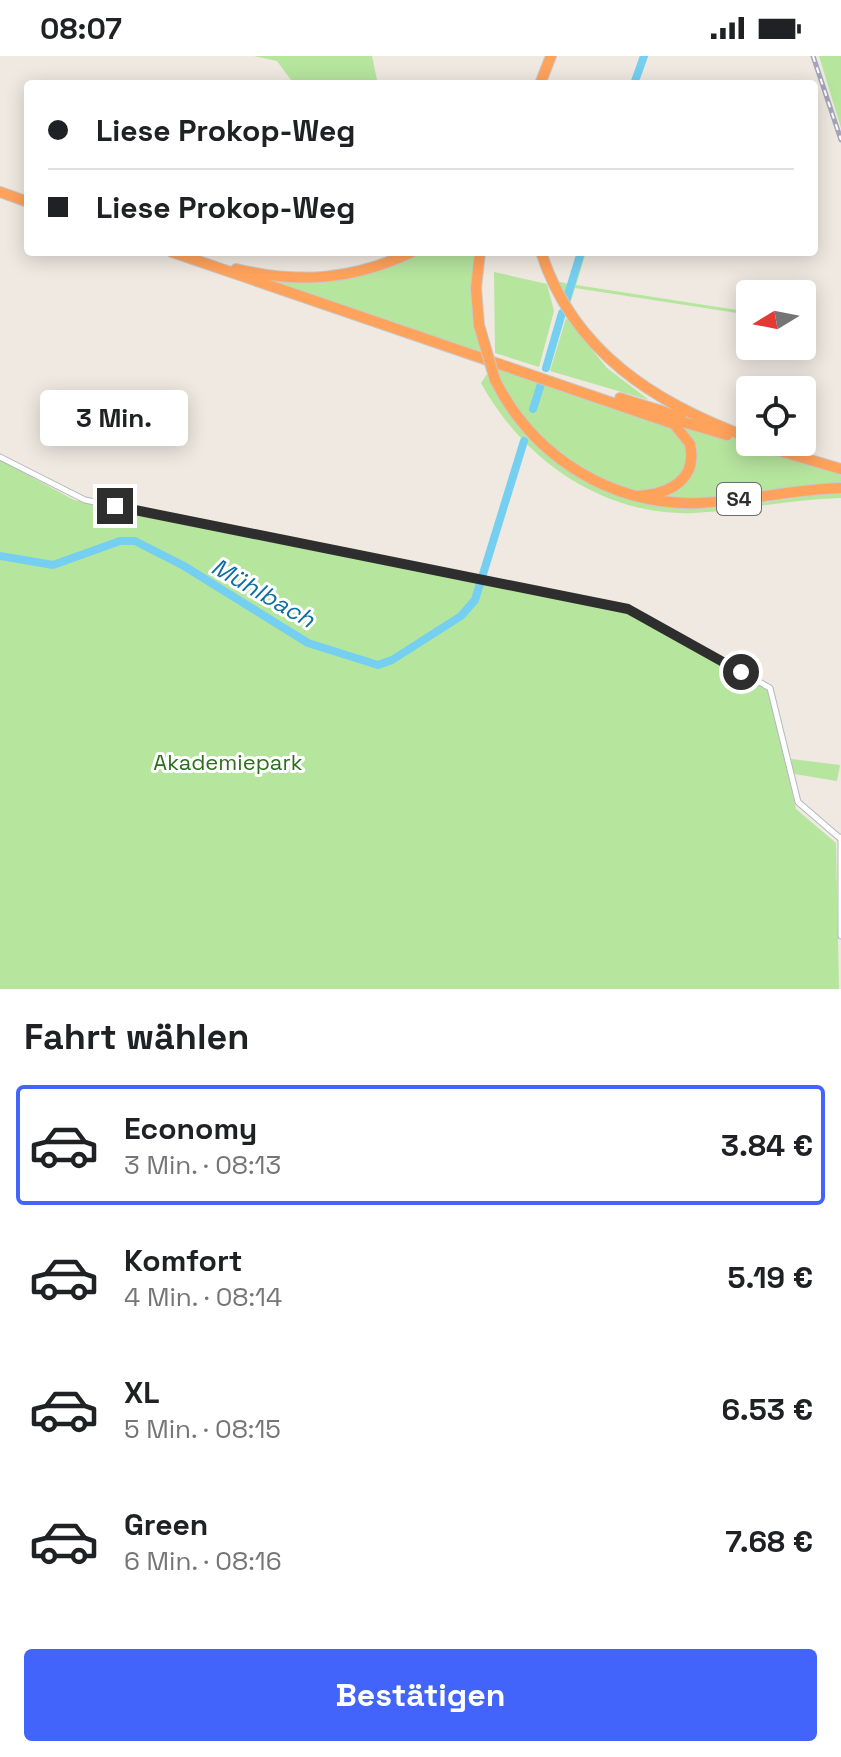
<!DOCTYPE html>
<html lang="de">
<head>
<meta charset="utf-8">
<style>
	body { margin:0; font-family:"Space Grotesk",sans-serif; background:#f6f6f6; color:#202124; height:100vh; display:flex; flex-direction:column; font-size:30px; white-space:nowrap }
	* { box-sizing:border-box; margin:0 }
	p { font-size:26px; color:#757577 }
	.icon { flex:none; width:44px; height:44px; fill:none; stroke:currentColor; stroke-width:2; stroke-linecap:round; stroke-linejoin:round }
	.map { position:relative; height:933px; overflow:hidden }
	.side { display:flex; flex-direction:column; background:#fff; flex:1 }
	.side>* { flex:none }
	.banner { position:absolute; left:24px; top:24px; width:794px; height:176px; border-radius:8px; box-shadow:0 4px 20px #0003; display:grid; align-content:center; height:176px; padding:0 24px; background:#fff }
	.needle { width:52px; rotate:260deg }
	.tools { position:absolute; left:736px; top:224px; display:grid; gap:16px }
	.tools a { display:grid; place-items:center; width:80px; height:80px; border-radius:8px; background:#fff; box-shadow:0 4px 20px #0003; font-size:40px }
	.end { position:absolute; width:36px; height:36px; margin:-18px; border:10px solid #2e2e2e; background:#fff; box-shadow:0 0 0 4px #fff }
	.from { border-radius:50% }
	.bubble { position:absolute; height:56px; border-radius:8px; background:#fff; box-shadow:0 4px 20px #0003; font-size:26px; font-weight:700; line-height:56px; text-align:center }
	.banner b { display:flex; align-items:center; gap:28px; height:76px; font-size:30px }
	.banner b+b { border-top:2px solid #e0e0e0 }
	.banner i { width:20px; height:20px; background:#202124 }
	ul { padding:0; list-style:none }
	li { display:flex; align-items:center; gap:24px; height:120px; margin:0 16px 12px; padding:0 8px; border:4px solid transparent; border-radius:8px }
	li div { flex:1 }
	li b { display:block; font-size:30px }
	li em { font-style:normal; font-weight:700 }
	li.active { border-color:#4264fb }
	li>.icon { width:72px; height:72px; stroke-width:1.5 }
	h2 { padding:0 24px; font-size:36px; line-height:96px }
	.cta { display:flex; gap:16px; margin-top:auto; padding:16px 24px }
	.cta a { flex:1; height:92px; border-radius:8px; background:#4264fb; color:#fff; font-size:32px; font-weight:700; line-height:92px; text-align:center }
	.status { display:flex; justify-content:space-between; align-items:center; height:56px; padding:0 40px; background:#fff; direction:ltr }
	.status svg { height:22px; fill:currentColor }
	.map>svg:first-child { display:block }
	.green { fill:#b6e59e }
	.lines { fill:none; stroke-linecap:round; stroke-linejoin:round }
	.river { stroke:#75cff0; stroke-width:8 }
	.street-casing { stroke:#b4b7c1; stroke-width:7 }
	.highway-casing { stroke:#c9c9c9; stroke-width:12 }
	.street { stroke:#fff; stroke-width:5 }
	.highway { stroke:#ffa35c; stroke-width:10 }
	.rail-casing { stroke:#a3a6b8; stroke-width:5 }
	.rail { stroke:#fff; stroke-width:2; stroke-dasharray:6; stroke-linecap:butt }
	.highway-bridge-casing { stroke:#c9c9c9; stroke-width:12; stroke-linecap:butt }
	.highway-bridge { stroke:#ffa35c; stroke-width:10 }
	.route { stroke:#2e2e2e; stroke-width:10 }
	.labels { text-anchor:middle; stroke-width:6; stroke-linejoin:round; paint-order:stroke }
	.shield { fill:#fff; stroke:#6d6d6d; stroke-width:2 }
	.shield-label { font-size:20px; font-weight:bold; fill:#2e2e2e }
	.park-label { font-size:22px; fill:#2c6e1b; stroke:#fff }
	.water-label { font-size:24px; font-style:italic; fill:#0d6fa3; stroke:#fff }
</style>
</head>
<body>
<div class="status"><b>08:07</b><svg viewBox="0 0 49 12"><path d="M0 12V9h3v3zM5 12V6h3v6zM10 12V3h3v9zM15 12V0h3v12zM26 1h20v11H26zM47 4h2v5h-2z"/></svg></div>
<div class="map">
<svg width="841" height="933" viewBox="0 0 841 933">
	<rect width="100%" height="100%" fill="#efe9e1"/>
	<!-- green -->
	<g class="green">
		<path d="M 254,0 L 372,0 L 377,24 L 371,28 L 294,28 L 277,5 Z"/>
		<path d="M 819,0 L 841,0 L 841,72 Z"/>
		<path d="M 412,196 L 480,196 L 475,270 L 482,303 L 256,226 L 258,218 L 318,223 Z"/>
		<path d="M 578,196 L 586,196 L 576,229 L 750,256 L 750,259 L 575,232 L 570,248 L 557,225 L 568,228 Z"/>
		<path d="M 494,216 L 547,228 L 554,255 L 539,311 L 495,297 Z"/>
		<path d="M 566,262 L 607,312 L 649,344 L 550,315 Z"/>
		<path d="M 492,306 L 841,414 L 841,432 L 660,445 L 578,416 L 515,358 Z"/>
		<path d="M 487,318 C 523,391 584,439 666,448 C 676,449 686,453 695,453 C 743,451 793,441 841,436 L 841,442 C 792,443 744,454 695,457 C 604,461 523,404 481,327 Z"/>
		<path d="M 0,404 L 74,444 L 629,555 L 768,634 L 796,753 L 836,787 L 839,933 L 0,933 Z"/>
		<path d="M 791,703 L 840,709 L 837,725 L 794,718 Z"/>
	</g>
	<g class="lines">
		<!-- river -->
		<g class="river">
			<path d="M 634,28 L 644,0"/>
			<path d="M 566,245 L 581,196"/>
			<path d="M 546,312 L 562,257"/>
			<path d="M 533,353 L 541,328"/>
			<path d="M 0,500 L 53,509 L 120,485 L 135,485 L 184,510 L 308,587 L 378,609 L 392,604 L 461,560 L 475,544 L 524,385"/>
		</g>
		<!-- street casing -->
		<g class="street-casing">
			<g id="street">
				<path d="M 0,401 L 85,444 L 628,553 L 770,632 L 798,746 L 841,783"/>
				<path d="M 841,781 L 841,880"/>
			</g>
		</g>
		<!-- highway casing -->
		<g class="highway-casing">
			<g id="highway">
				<path d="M 540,28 L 551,0"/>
				<path d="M 0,136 L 28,146"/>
				<path d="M 172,196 L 674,368 L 690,388 C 698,424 669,438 638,440"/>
				<path d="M 541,196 C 573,296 656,348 750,382"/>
				<path d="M 236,213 C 299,228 353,224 412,196"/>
				<path d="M 479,269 L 476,232 L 480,196"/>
				<path d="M 495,324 C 534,402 612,450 700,447 C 747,445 794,433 841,432"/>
				<path d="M 620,342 L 681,361"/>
				<path d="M 673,363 L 727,379"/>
				<path d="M 742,384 L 841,413"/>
			</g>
		</g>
		<!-- street -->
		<use href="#street" class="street"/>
		<!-- highway -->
		<use href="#highway" class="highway"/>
		<!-- rail casing -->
		<g class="rail-casing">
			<path id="rail" d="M 813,0 L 841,84"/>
		</g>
		<!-- rail -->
		<use href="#rail" class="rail"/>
		<!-- highway-bridge casing -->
		<g class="highway-bridge-casing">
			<path id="highway-bridge" d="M 479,269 L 495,324"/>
		</g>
		<!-- highway-bridge -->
		<use href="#highway-bridge" class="highway-bridge"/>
	</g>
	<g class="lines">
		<!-- route -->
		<path class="route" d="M 115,450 L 628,553 L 741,616"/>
	</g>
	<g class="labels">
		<!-- shield labels -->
		<rect class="shield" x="717" y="427" width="44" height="32" rx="6"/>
		<g class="shield-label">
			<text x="739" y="450">S4</text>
		</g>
		<!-- park labels -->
		<g class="park-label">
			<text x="228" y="714">Akademiepark</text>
		</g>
		<!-- water labels -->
		<g class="water-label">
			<text transform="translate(263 537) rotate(30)" y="8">Mühlbach</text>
		</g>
	</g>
</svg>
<div class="tools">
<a><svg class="needle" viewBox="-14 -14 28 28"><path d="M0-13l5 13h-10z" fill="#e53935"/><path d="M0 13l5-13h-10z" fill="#757577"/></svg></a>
<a><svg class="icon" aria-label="locate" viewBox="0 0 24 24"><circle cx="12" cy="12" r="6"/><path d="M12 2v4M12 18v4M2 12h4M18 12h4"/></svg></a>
</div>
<i class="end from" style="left:741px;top:616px"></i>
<i class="end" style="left:115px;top:450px"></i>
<div class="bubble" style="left:40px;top:334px;width:148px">3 Min.</div>
<div class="banner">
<b><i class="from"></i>Liese Prokop-Weg</b>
<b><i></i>Liese Prokop-Weg</b>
</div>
</div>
<section class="side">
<h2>Fahrt wählen</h2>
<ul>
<li class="active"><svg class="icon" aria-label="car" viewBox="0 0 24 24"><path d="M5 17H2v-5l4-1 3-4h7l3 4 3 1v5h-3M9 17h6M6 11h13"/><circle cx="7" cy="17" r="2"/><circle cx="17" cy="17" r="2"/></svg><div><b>Economy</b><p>3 Min. · 08:13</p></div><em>3.84 €</em></li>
<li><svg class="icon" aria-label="car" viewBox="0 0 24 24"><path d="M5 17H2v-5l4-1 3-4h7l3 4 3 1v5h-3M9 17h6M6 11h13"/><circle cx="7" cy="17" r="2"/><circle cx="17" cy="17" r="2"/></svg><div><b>Komfort</b><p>4 Min. · 08:14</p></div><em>5.19 €</em></li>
<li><svg class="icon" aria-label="car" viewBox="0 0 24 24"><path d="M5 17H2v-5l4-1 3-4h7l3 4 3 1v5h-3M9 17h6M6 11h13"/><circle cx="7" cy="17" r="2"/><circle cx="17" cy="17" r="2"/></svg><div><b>XL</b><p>5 Min. · 08:15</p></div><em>6.53 €</em></li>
<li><svg class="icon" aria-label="car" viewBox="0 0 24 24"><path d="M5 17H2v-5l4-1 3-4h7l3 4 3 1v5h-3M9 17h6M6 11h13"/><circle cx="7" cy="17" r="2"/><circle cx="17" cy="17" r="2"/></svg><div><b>Green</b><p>6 Min. · 08:16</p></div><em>7.68 €</em></li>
</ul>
<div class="cta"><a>Bestätigen</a></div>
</section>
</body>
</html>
